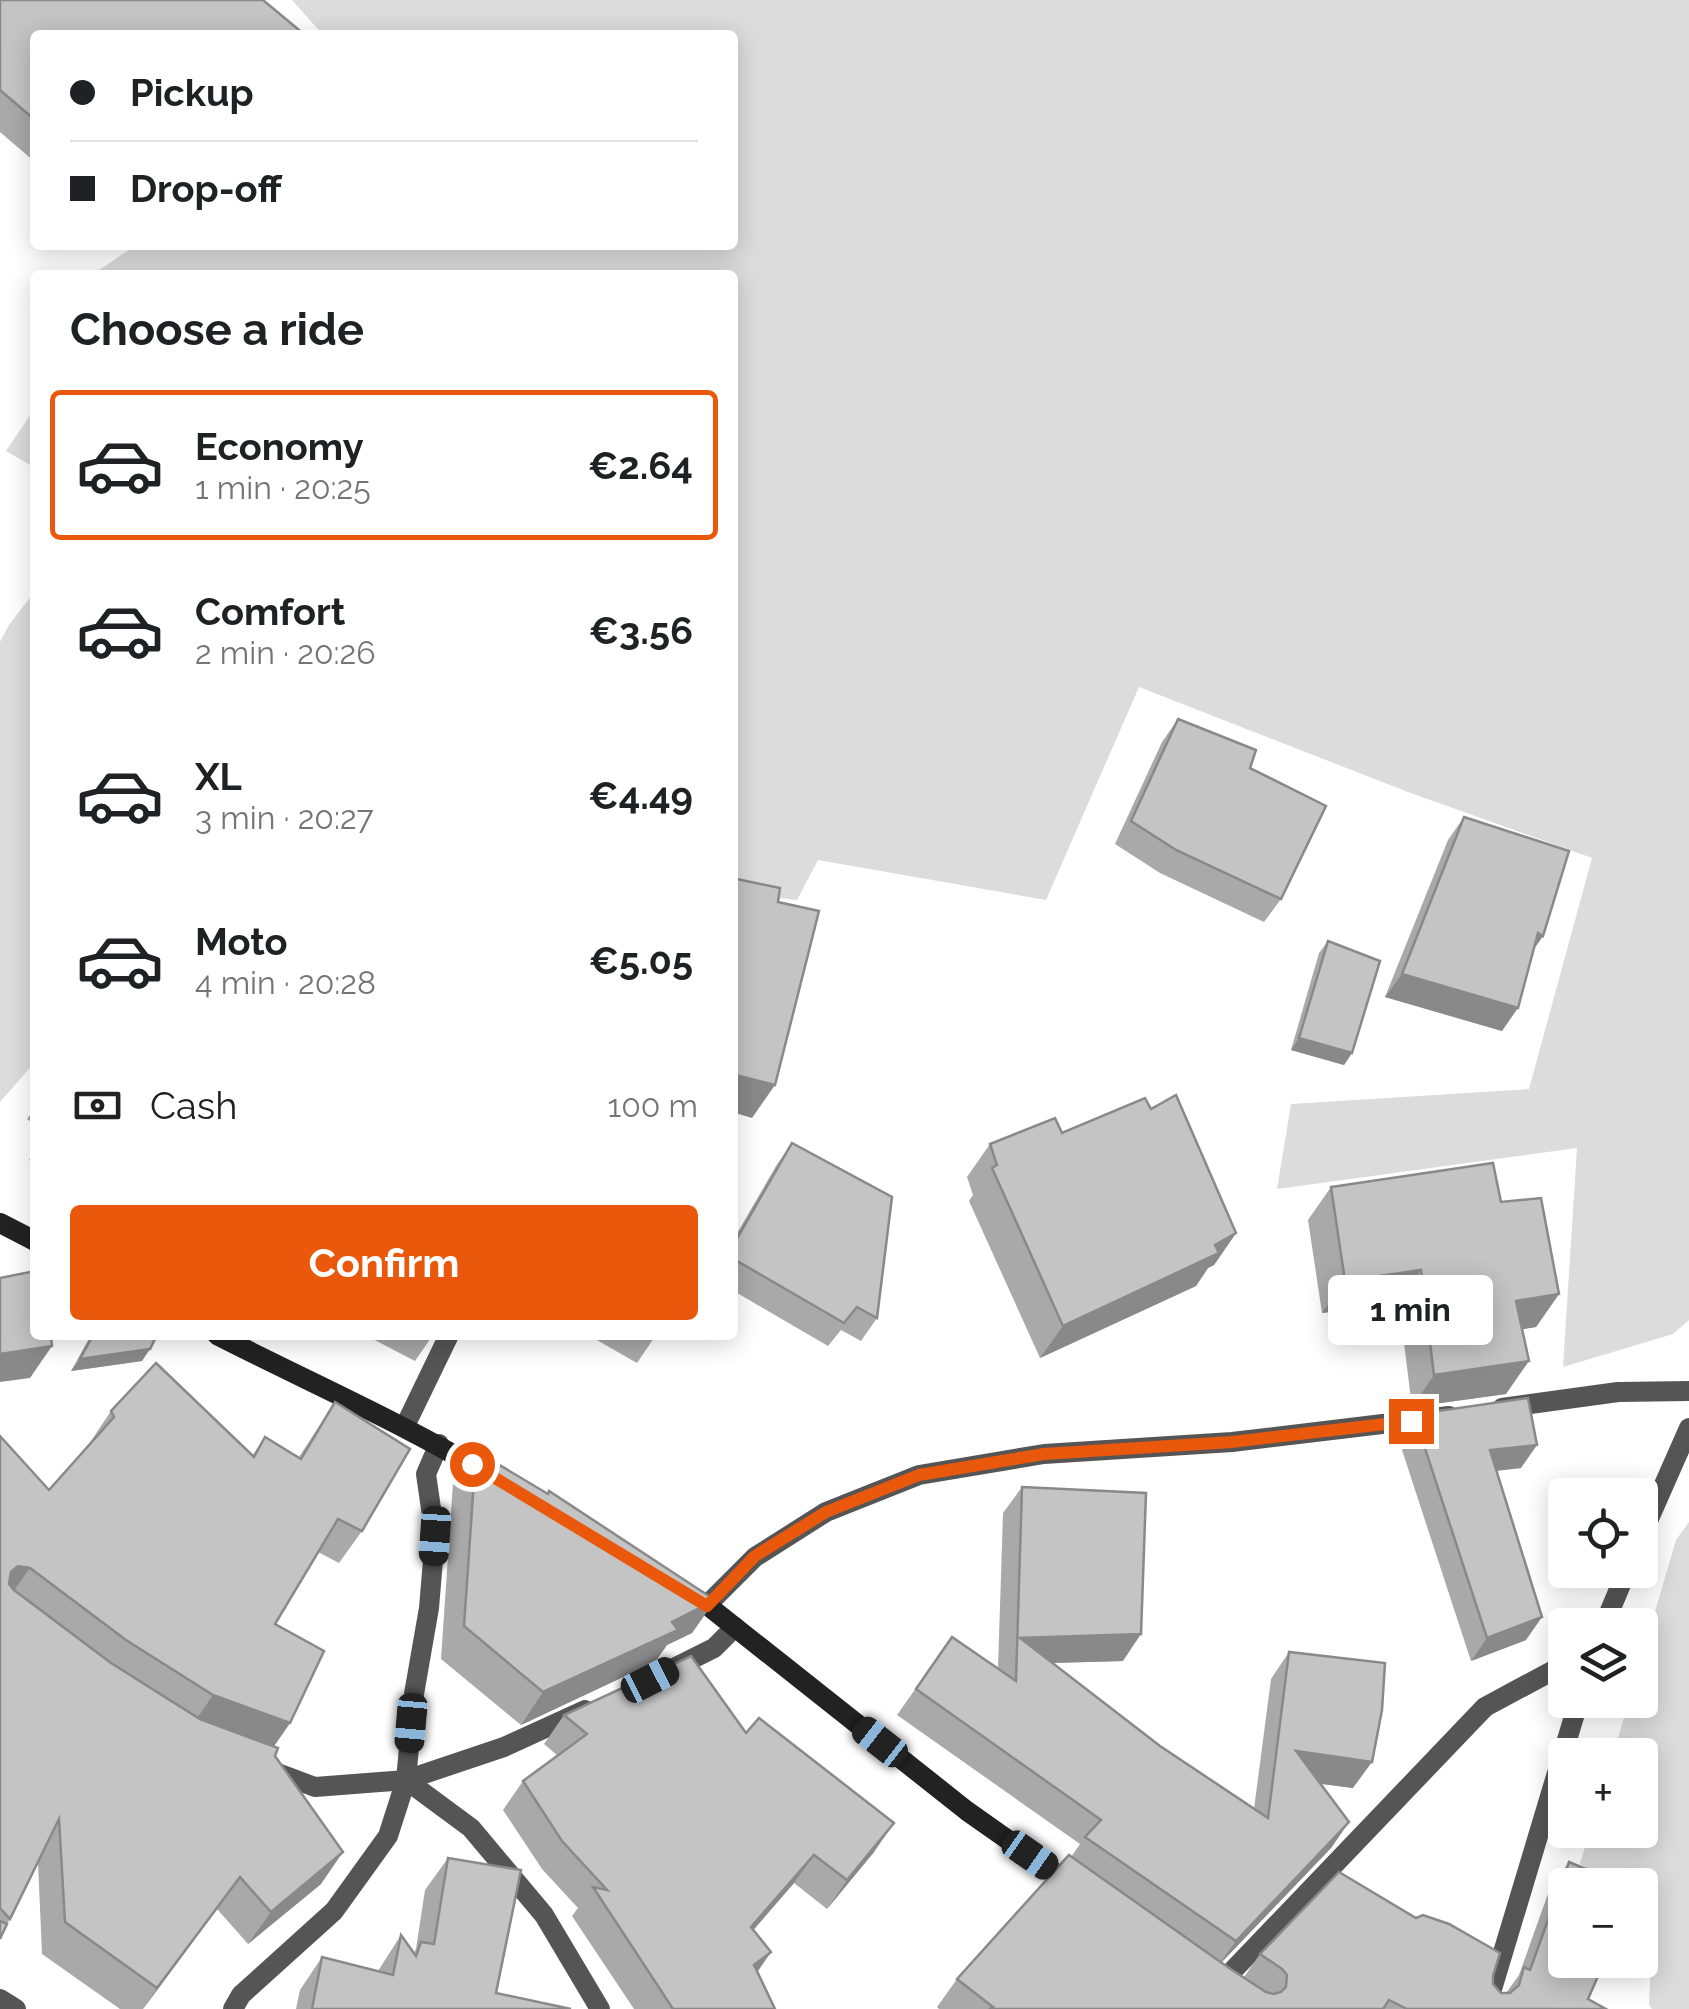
<!DOCTYPE html>
<html lang="en">
<head>
<meta charset="utf-8">
<style>
	body { margin:0; font-family:Raleway,sans-serif; background:#f2f2f2; color:#202124; height:100vh; display:flex; flex-direction:column; font-size:38px; white-space:nowrap }
	* { box-sizing:border-box; margin:0 }
	p { font-size:32px; color:#757577 }
	.icon { flex:none; width:55px; height:55px; fill:none; stroke:currentColor; stroke-width:2; stroke-linecap:round; stroke-linejoin:round }
	.map { position:relative; flex:1; overflow:hidden }
	.drawer { position:absolute; left:30px; top:270px; width:708px; height:1070px; display:flex; flex-direction:column; background:#fff; border-radius:10px; box-shadow:0 5px 25px #0003 }
	.drawer>* { flex:none }
	.top-card { position:absolute; left:30px; top:30px; width:708px; height:220px; border-radius:10px; box-shadow:0 5px 25px #0003; display:grid; align-content:center; height:220px; padding:0 40px; background:#fff }
	.buttons { position:absolute; left:1548px; top:1478px; display:grid; gap:20px }
	.buttons a { display:grid; place-items:center; width:110px; height:110px; border-radius:10px; background:#fff; box-shadow:0 5px 25px #0003; font-size:50px }
	.end { position:absolute; width:45px; height:45px; margin:-22px; border:12px solid #ea580c; background:#fff; box-shadow:0 0 0 5px #fff }
	.from { border-radius:50% }
	.bubble { position:absolute; height:70px; border-radius:10px; background:#fff; box-shadow:0 5px 25px #0003; font-size:32px; font-weight:700; line-height:70px; text-align:center }
	.car { position:absolute; width:30px; height:60px; margin:-30px -15px; border-radius:12px; box-shadow:0 0 8px 2px #0007; background:linear-gradient(#222 24%,#8ab4d8 0 40%,#222 0 76%,#8ab4d8 0 86%,#222 0) }
	.top-card b { display:flex; align-items:center; gap:35px; height:95px; font-size:38px }
	.top-card b+b { border-top:2px solid #e0e0e0 }
	.top-card i { width:25px; height:25px; background:#202124 }
	ul { padding:0; list-style:none }
	li { display:flex; align-items:center; gap:30px; height:150px; margin:0 20px 15px; padding:0 20px; border:5px solid transparent; border-radius:10px }
	li div { flex:1 }
	li b { display:block; font-size:38px }
	li em { font-style:normal; font-weight:700 }
	li.selected { border-color:#ea580c }
	li>.icon { width:90px; height:90px; stroke-width:1.5 }
	h2 { padding:0 40px; font-size:45px; line-height:120px }
	.pay { display:flex; align-items:center; gap:25px; height:110px; padding:0 40px; font-size:38px }
	.pay p { margin-inline-start:auto }
	.primary-button { display:flex; gap:20px; margin-top:auto; padding:20px 40px }
	.primary-button a { flex:1; height:115px; border-radius:10px; background:#ea580c; color:#fff; font-size:40px; font-weight:700; line-height:115px; text-align:center }
	.map>svg:first-child { display:block }
	.green { fill:#dcdcdc }
	.lines { fill:none; stroke-linecap:round; stroke-linejoin:round }
	.minor { stroke:#555; stroke-width:20 }
	.secondary { stroke:#222; stroke-width:20 }
	.wall { fill:#a9a9a9 }
	.shaded-wall { fill:#898989 }
	.building { fill:#c4c4c4; stroke:#898989; stroke-width:2.5 }
	.route { stroke:#ea580c; stroke-width:12 }
</style>
</head>
<body>
<div class="map">
<svg width="1689" height="2009" viewBox="0 0 1689 2009">
	<rect width="100%" height="100%" fill="#fff"/>
	<!-- green -->
	<g class="green">
		<path d="M 292,0 L 1689,0 L 1689,1320 L 1673,1334 L 1563,1367 L 1577,1148 L 1277,1189 L 1291,1104 L 1529,1089 L 1592,858 L 1408,792 L 1139,687 L 1046,900 L 818,860 L 797,900 L 733,893 L 732,275 L 92,275 L 136,245 L 732,245 L 732,35 L 323,35 Z"/>
		<path d="M 35,408 L 35,468 L 6,451 Z"/>
		<path d="M 35,591 L 35,1062 L 0,1102 L 0,642 L 9,625 Z"/>
		<path d="M 1689,1522 L 1689,2009 L 1652,2009 L 1649,2005 L 1653,1911 L 1640,1902 L 1640,1885 L 1613,1885 L 1580,1864 L 1590,1830 L 1640,1830 L 1640,1755 L 1613,1755 L 1629,1700 L 1640,1700 L 1640,1662 L 1676,1540 Z"/>
	</g>
	<g class="lines">
		<!-- minor -->
		<g class="minor">
			<path d="M 1502,1408 L 1618,1392 L 1689,1391"/>
			<path d="M 405,1426 L 449,1335"/>
			<path d="M 1640,1539 L 1689,1428"/>
			<path d="M 707,1605 L 755,1557 L 826,1512 L 919,1475 L 1044,1454 L 1232,1442 L 1449,1416"/>
			<path d="M 1604,1625 L 1627,1570"/>
			<path d="M 670,1670 L 714,1648 L 735,1627"/>
			<path d="M 267,1769 L 315,1787 L 406,1780 L 471,1828 L 544,1915 L 600,2009"/>
			<path d="M 406,1780 L 504,1747 L 585,1710"/>
			<path d="M 1218,1986 L 1485,1707 L 1565,1664"/>
			<path d="M 0,1999 L 16,2009"/>
			<path d="M 233,2009 L 241,1995 L 334,1911 L 388,1836 L 406,1780 L 414,1694 L 429,1608 L 435,1536 L 426,1474 L 439,1444"/>
			<path d="M 1486,2009 L 1579,1700"/>
		</g>
		<!-- secondary -->
		<g class="secondary">
			<path d="M 0,1223 L 35,1241"/>
			<path d="M 217,1335 C 309,1382 403,1423 491,1476"/>
			<path d="M 688,1594 L 707,1605 L 967,1811 L 1075,1887"/>
		</g>
	</g>
	<!-- wall -->
	<g class="wall">
		<path d="M 0,0 L 35,35 L 35,162 L 0,132 Z"/>
		<path d="M 1178,719 L 1250,768 L 1281,899 L 1264,922 L 1160,873 L 1115,844 L 1162,742 Z"/>
		<path d="M 1464,817 L 1543,936 L 1533,950 L 1502,1031 L 1385,997 L 1448,840 Z"/>
		<path d="M 1328,941 L 1352,1053 L 1344,1065 L 1291,1050 L 1319,953 Z"/>
		<path d="M 35,1108 L 35,1125 L 27,1119 Z"/>
		<path d="M 1151,1109 L 1236,1233 L 1214,1265 L 1208,1268 L 1196,1286 L 1040,1358 L 969,1201 L 973,1195 L 967,1177 L 990,1144 L 1062,1133 Z"/>
		<path d="M 792,1143 L 877,1318 L 861,1341 L 841,1330 L 828,1346 L 732,1290 L 732,1242 L 776,1166 Z"/>
		<path d="M 35,1149 L 35,1164 L 29,1160 Z"/>
		<path d="M 1331,1187 L 1501,1202 L 1559,1294 L 1536,1327 L 1522,1329 L 1506,1394 L 1412,1407 L 1399,1303 L 1322,1313 L 1308,1220 Z"/>
		<path d="M 91,1335 L 157,1335 L 142,1361 L 71,1371 Z"/>
		<path d="M 365,1335 L 433,1335 L 415,1361 Z"/>
		<path d="M 588,1335 L 656,1335 L 637,1363 Z"/>
		<path d="M 335,1402 L 362,1531 L 339,1563 L 318,1552 L 275,1624 L 290,1723 L 274,1746 L 275,1756 L 321,1884 L 248,1944 L 217,1909 L 143,2009 L 120,2009 L 42,1954 L 38,1862 L 0,1939 L 0,1436 L 49,1490 L 89,1444 L 111,1411 L 252,1456 L 265,1437 L 299,1457 Z"/>
		<path d="M 1431,1412 L 1521,1468 L 1496,1471 L 1526,1640 L 1471,1661 L 1402,1450 Z"/>
		<path d="M 476,1451 L 715,1600 L 692,1633 L 667,1645 L 655,1662 L 521,1725 L 441,1659 L 453,1483 Z"/>
		<path d="M 1022,1487 L 1123,1661 L 1052,1663 L 1160,1746 L 1254,1809 L 1271,1679 L 1289,1652 L 1353,1788 L 1321,1784 L 1349,1822 L 1331,1848 L 1222,1962 L 1244,1977 L 1260,1954 L 1493,1976 L 1493,1984 L 1501,1993 L 1506,1993 L 1519,1975 L 1549,1891 L 1569,1862 L 1588,1999 L 1606,2009 L 939,2009 L 937,2007 L 957,1979 L 1071,1857 L 1080,1844 L 897,1715 L 952,1637 L 998,1669 L 1003,1513 Z"/>
		<path d="M 564,1715 L 746,1733 L 874,1852 L 827,1909 L 794,1883 L 753,1930 L 771,1952 L 757,1972 L 775,2009 L 634,2009 L 572,1916 L 578,1908 L 542,1869 L 503,1810 L 523,1781 L 558,1756 L 544,1744 Z"/>
		<path d="M 448,1858 L 496,1993 L 571,2009 L 296,2009 L 300,1990 L 322,1957 L 378,1971 L 401,1935 L 414,1953 L 416,1949 L 425,1890 Z"/>
	</g>
	<!-- shaded-wall -->
	<g class="shaded-wall">
		<path d="M 1538,933 L 1543,936 L 1527,959 Z"/>
		<path d="M 1402,974 L 1518,1008 L 1502,1031 L 1385,997 Z"/>
		<path d="M 1299,1038 L 1352,1053 L 1344,1065 L 1291,1050 Z"/>
		<path d="M 732,1074 L 775,1085 L 752,1118 L 732,1112 Z"/>
		<path d="M 1236,1233 L 1214,1265 L 1208,1268 L 1196,1286 L 1040,1358 L 1063,1326 Z"/>
		<path d="M 1421,1270 L 1399,1303 L 1322,1313 L 1345,1281 Z"/>
		<path d="M 1559,1294 L 1536,1327 L 1493,1334 L 1516,1301 Z"/>
		<path d="M 52,1346 L 30,1378 L 0,1382 L 0,1354 Z"/>
		<path d="M 150,1349 L 142,1361 L 71,1371 L 80,1359 Z"/>
		<path d="M 1529,1361 L 1506,1394 L 1412,1407 L 1434,1375 Z"/>
		<path d="M 1537,1445 L 1521,1468 L 1474,1473 L 1490,1450 Z"/>
		<path d="M 18,1566 L 30,1568 L 7,1600 L 11,1572 Z"/>
		<path d="M 715,1600 L 692,1633 L 667,1645 L 655,1662 L 521,1725 L 543,1692 Z"/>
		<path d="M 1542,1617 L 1526,1640 L 1471,1661 L 1487,1638 Z"/>
		<path d="M 1141,1634 L 1123,1661 L 1016,1664 L 1020,1638 Z"/>
		<path d="M 213,1695 L 290,1723 L 268,1755 L 191,1727 Z"/>
		<path d="M 1296,1751 L 1372,1762 L 1353,1788 L 1278,1778 Z"/>
		<path d="M 1349,1822 L 1331,1848 L 1217,1967 L 1236,1941 Z"/>
		<path d="M 894,1823 L 874,1852 L 827,1909 L 847,1880 Z"/>
		<path d="M 343,1852 L 321,1884 L 248,1944 L 271,1912 Z"/>
		<path d="M 814,1855 L 794,1883 L 731,1956 L 751,1927 Z"/>
		<path d="M 240,1877 L 217,1909 L 143,2009 L 157,1988 Z"/>
		<path d="M 771,1952 L 751,1981 L 754,1965 Z"/>
	</g>
	<!-- building -->
	<g class="building">
		<path d="M 0,0 L 263,0 L 305,35 L 35,35 L 35,120 L 0,90 Z"/>
		<path d="M 1178,719 L 1256,750 L 1250,768 L 1326,806 L 1281,899 L 1176,850 L 1131,821 Z"/>
		<path d="M 1464,817 L 1569,851 L 1543,936 L 1538,933 L 1518,1008 L 1402,974 Z"/>
		<path d="M 732,878 L 780,888 L 778,902 L 819,911 L 775,1085 L 732,1074 Z"/>
		<path d="M 1328,941 L 1380,961 L 1352,1053 L 1299,1038 Z"/>
		<path d="M 1176,1095 L 1236,1233 L 1215,1245 L 1219,1253 L 1063,1326 L 992,1168 L 997,1165 L 990,1144 L 1055,1118 L 1062,1133 L 1145,1098 L 1151,1109 Z"/>
		<path d="M 792,1143 L 892,1197 L 877,1318 L 857,1307 L 844,1323 L 732,1258 L 732,1247 Z"/>
		<path d="M 1493,1163 L 1501,1202 L 1541,1198 L 1559,1294 L 1516,1301 L 1529,1361 L 1434,1375 L 1421,1270 L 1345,1281 L 1331,1187 Z"/>
		<path d="M 35,1271 L 35,1335 L 51,1335 L 52,1346 L 0,1354 L 0,1278 Z"/>
		<path d="M 93,1335 L 157,1335 L 150,1349 L 80,1359 Z"/>
		<path d="M 156,1363 L 254,1457 L 265,1437 L 301,1459 L 335,1402 L 410,1449 L 362,1531 L 338,1519 L 275,1624 L 324,1651 L 290,1723 L 213,1695 L 126,1640 L 30,1568 L 18,1566 L 11,1572 L 9,1584 L 14,1590 L 111,1663 L 200,1719 L 278,1748 L 275,1756 L 343,1852 L 271,1912 L 240,1877 L 157,1988 L 65,1922 L 59,1819 L 10,1919 L 0,1908 L 0,1436 L 49,1490 L 114,1417 L 111,1411 Z"/>
		<path d="M 1528,1398 L 1537,1445 L 1490,1450 L 1542,1617 L 1487,1638 L 1418,1427 L 1433,1425 L 1431,1412 Z"/>
		<path d="M 476,1451 L 548,1494 L 549,1491 L 715,1600 L 672,1622 L 678,1630 L 543,1692 L 464,1626 Z"/>
		<path d="M 1022,1487 L 1146,1493 L 1141,1634 L 1020,1638 L 1160,1746 L 1268,1818 L 1289,1652 L 1385,1663 L 1382,1710 L 1372,1762 L 1296,1751 L 1349,1822 L 1236,1941 L 1085,1837 L 1101,1820 L 916,1689 L 952,1637 L 1016,1681 Z"/>
		<path d="M 691,1656 L 746,1733 L 759,1718 L 894,1823 L 847,1880 L 814,1855 L 751,1927 L 771,1952 L 754,1965 L 775,2009 L 673,2009 L 593,1887 L 607,1890 L 562,1841 L 523,1781 L 587,1734 L 564,1715 Z"/>
		<path d="M 1069,1855 L 1229,1968 L 1266,1992 L 1274,1994 L 1281,1992 L 1286,1987 L 1287,1975 L 1282,1969 L 1260,1954 L 1339,1872 L 1416,1918 L 1423,1915 L 1449,1924 L 1500,1953 L 1493,1976 L 1493,1984 L 1501,1993 L 1510,1993 L 1519,1985 L 1524,1967 L 1530,1970 L 1569,1862 L 1624,1885 L 1565,1885 L 1565,1960 L 1605,1960 L 1588,1999 L 1606,2009 L 1407,2009 L 1389,2000 L 1383,2009 L 989,2009 L 993,2007 L 957,1979 Z"/>
		<path d="M 448,1858 L 521,1870 L 496,1993 L 571,2009 L 312,2009 L 322,1957 L 393,1975 L 401,1935 L 416,1956 L 421,1942 L 434,1944 Z"/>
		<path d="M 0,1921 L 7,1924 L 0,1939 Z"/>
	</g>
	<g class="lines">
		<!-- route -->
		<path class="route" d="M 472,1464 L 707,1606 L 755,1556 L 826,1512 L 919,1475 L 1044,1454 L 1232,1442 L 1411,1421"/>
	</g>
</svg>
<div class="buttons">
<a><svg class="icon" aria-label="locate" viewBox="0 0 24 24"><circle cx="12" cy="12" r="6"/><path d="M12 2v4M12 18v4M2 12h4M18 12h4"/></svg></a>
<a><svg class="icon" aria-label="layers" viewBox="0 0 24 24"><path d="M12 4l9 5-9 5-9-5zM3 14l9 5 9-5"/></svg></a>
<a>+</a>
<a>−</a>
</div>
<i class="end from" style="left:472px;top:1464px"></i>
<i class="end" style="left:1411px;top:1421px"></i>
<div class="bubble" style="left:1328px;top:1275px;width:165px">1 min</div>
<i class="car" style="left:435px;top:1536px;rotate:184deg"></i>
<i class="car" style="left:650px;top:1680px;rotate:63deg"></i>
<i class="car" style="left:411px;top:1723px;rotate:185deg"></i>
<i class="car" style="left:880px;top:1742px;rotate:308deg"></i>
<i class="car" style="left:1030px;top:1855px;rotate:125deg"></i>
<div class="top-card">
<b><i class="from"></i>Pickup</b>
<b><i></i>Drop-off</b>
</div>
<section class="drawer">
<h2>Choose a ride</h2>
<ul>
<li class="selected"><svg class="icon" aria-label="car" viewBox="0 0 24 24"><path d="M5 17H2v-5l4-1 3-4h7l3 4 3 1v5h-3M9 17h6M6 11h13"/><circle cx="7" cy="17" r="2"/><circle cx="17" cy="17" r="2"/></svg><div><b>Economy</b><p>1 min · 20:25</p></div><em>€2.64</em></li>
<li><svg class="icon" aria-label="car" viewBox="0 0 24 24"><path d="M5 17H2v-5l4-1 3-4h7l3 4 3 1v5h-3M9 17h6M6 11h13"/><circle cx="7" cy="17" r="2"/><circle cx="17" cy="17" r="2"/></svg><div><b>Comfort</b><p>2 min · 20:26</p></div><em>€3.56</em></li>
<li><svg class="icon" aria-label="car" viewBox="0 0 24 24"><path d="M5 17H2v-5l4-1 3-4h7l3 4 3 1v5h-3M9 17h6M6 11h13"/><circle cx="7" cy="17" r="2"/><circle cx="17" cy="17" r="2"/></svg><div><b>XL</b><p>3 min · 20:27</p></div><em>€4.49</em></li>
<li><svg class="icon" aria-label="car" viewBox="0 0 24 24"><path d="M5 17H2v-5l4-1 3-4h7l3 4 3 1v5h-3M9 17h6M6 11h13"/><circle cx="7" cy="17" r="2"/><circle cx="17" cy="17" r="2"/></svg><div><b>Moto</b><p>4 min · 20:28</p></div><em>€5.05</em></li>
</ul>
<div class="pay"><svg class="icon" aria-label="cash" viewBox="0 0 24 24"><path d="M3 7h18v10H3z"/><circle cx="12" cy="12" r="2"/></svg>Cash<p>100 m</p></div>
<div class="primary-button"><a>Confirm</a></div>
</section>
</div>
</body>
</html>
